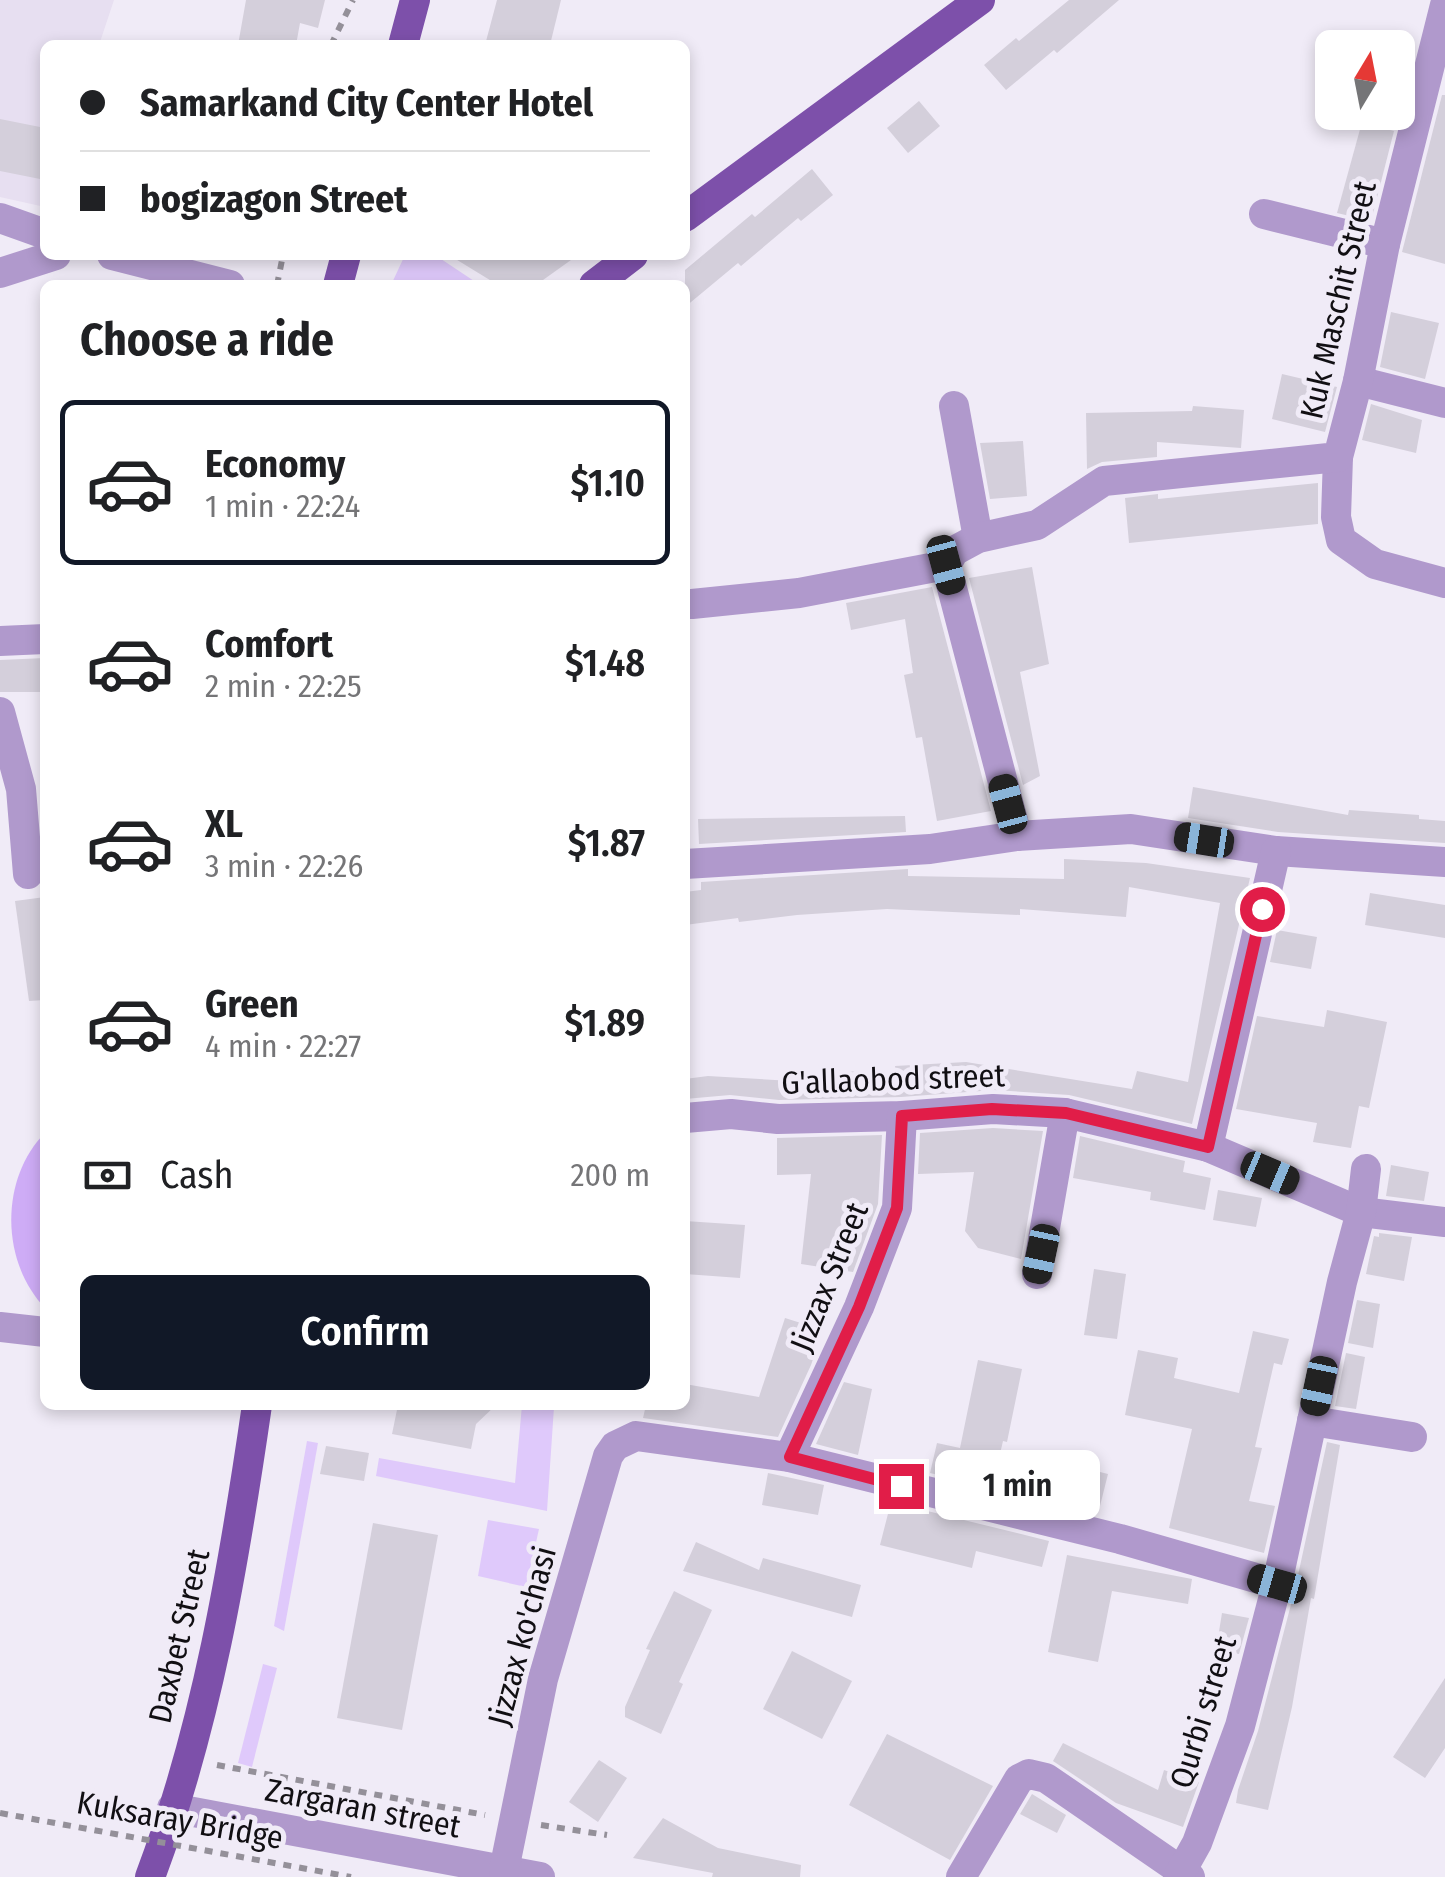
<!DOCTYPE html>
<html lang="en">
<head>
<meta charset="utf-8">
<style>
	body { margin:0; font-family:"Fira Sans Condensed",sans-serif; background:#f2f2f2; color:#202124; height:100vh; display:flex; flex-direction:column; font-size:38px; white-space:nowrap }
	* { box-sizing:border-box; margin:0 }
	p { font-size:32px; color:#757577 }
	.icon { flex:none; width:55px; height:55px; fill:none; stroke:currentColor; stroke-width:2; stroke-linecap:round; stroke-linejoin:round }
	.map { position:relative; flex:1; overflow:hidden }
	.side { position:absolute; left:40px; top:280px; width:650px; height:1130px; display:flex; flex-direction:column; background:#fff; border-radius:15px; box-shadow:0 5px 15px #0003 }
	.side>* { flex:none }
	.hud { position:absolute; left:40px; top:40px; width:650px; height:220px; border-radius:15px; box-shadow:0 5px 15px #0003; display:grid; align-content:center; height:220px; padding:0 40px; background:#fff }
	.needle { width:65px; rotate:10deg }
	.fabs { position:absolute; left:1315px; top:30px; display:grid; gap:20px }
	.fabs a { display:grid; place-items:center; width:100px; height:100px; border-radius:15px; background:#fff; box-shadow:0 5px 15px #0003; font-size:50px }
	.end { position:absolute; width:45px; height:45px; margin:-22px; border:12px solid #e11d48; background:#fff; box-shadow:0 0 0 5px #fff }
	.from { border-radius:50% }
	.bubble { position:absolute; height:70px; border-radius:15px; background:#fff; box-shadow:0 5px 15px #0003; font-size:32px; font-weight:600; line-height:70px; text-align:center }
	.car { position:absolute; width:30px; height:60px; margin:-30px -15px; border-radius:12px; box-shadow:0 0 8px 2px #0007; background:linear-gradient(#222 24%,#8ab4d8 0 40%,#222 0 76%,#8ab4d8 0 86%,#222 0) }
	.hud b { display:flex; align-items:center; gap:35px; height:95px; font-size:38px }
	.hud b+b { border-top:2px solid #e0e0e0 }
	.hud i { width:25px; height:25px; background:#202124 }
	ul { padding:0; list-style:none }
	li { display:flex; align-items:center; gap:30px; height:165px; margin:0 20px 15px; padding:0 20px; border:5px solid transparent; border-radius:15px }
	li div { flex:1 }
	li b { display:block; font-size:38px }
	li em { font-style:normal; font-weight:600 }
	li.selected { border-color:#111827 }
	li>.icon { width:90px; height:90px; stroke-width:1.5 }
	h2 { padding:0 40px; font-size:45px; line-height:120px }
	.pay { display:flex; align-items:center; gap:25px; height:110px; padding:0 40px; font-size:38px }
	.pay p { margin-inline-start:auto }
	.action { display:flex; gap:20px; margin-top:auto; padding:20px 40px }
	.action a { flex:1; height:115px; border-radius:15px; background:#111827; color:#fff; font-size:40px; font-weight:600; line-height:115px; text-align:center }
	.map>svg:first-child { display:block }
	.built { fill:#e7dff1 }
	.green { fill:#dfc9fb }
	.forest { fill:#ceacf6 }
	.building { fill:#d4cfdb }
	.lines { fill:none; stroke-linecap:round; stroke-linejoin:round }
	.path { stroke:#949099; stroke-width:6; stroke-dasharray:8 8; stroke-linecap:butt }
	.minor { stroke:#b099cc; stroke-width:30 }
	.major { stroke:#7d50aa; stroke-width:30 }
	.path-bridge { stroke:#949099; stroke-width:6; stroke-dasharray:8 8; stroke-linecap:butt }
	.route { stroke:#e11d48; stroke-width:12 }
	.labels { text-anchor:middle; stroke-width:10; stroke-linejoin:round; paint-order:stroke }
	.street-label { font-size:32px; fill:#110f13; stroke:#f0ebf7 }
</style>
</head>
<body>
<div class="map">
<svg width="1445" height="1877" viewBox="0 0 1445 1877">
	<rect width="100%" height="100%" fill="#f0ebf7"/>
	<!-- built -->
	<path class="built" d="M 0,0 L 114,0 L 99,45 L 45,45 L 45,207 L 0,197 Z"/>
	<!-- green -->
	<g class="green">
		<path d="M 405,255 L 435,255 L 480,285 L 391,285 Z"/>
		<path d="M 522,1405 L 554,1407 L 547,1511 L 376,1476 L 379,1458 L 515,1483 Z"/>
		<path d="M 307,1441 L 318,1443 L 284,1631 L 274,1626 Z"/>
		<path d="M 488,1520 L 539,1529 L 526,1587 L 478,1576 Z"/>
		<path d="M 263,1664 L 277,1668 L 252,1767 L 238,1763 Z"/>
	</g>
	<!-- forest -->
	<path class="forest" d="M 45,1133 L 45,1308 C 0,1261 0,1178 45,1133 Z"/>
	<!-- building -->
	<g class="building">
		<path d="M 246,0 L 325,0 L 318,28 L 300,23 L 296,45 L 238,45 Z"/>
		<path d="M 497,0 L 561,0 L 550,45 L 485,45 Z"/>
		<path d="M 1069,0 L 1119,0 L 1057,53 L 1054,50 L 1006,90 L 984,65 L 1016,38 L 1019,41 Z"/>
		<path d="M 1442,95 L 1445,95 L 1445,264 L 1402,252 Z"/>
		<path d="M 919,101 L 940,126 L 908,153 L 887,128 Z"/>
		<path d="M 0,119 L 45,128 L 45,180 L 0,171 Z"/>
		<path d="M 1362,122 L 1394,131 L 1371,221 L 1337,213 Z"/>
		<path d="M 812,169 L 833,195 L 801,221 L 798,218 L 741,266 L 738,263 L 685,307 L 685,270 L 752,214 L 755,217 Z"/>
		<path d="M 449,255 L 578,255 L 536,285 L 498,285 Z"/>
		<path d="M 1391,312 L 1439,323 L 1425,379 L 1380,367 Z"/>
		<path d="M 1282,374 L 1337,387 L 1325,432 L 1272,419 Z"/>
		<path d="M 1371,404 L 1422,420 L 1416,453 L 1362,440 Z"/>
		<path d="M 1193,406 L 1244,410 L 1241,448 L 1157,442 L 1157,457 L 1102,462 L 1087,469 L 1086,413 L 1192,411 Z"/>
		<path d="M 1023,441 L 1027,496 L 990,499 L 980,443 Z"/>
		<path d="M 1318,483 L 1318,524 L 1129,543 L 1125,498 L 1158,494 L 1158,499 Z"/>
		<path d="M 1032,567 L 1049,664 L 1020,672 L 1040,776 L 1023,785 L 969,578 Z"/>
		<path d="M 932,587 L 991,811 L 937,821 L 922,737 L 916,738 L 904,675 L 913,673 L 905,619 L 851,630 L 846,603 Z"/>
		<path d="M 45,658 L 45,692 L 0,692 L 0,660 Z"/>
		<path d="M 1193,787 L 1348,815 L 1349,810 L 1419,815 L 1419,819 L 1445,821 L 1445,843 L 1278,832 L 1188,818 Z"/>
		<path d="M 905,816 L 906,832 L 699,844 L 698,819 Z"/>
		<path d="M 1064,859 L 1146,863 L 1250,878 L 1192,1124 L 1069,1095 L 994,1090 L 901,1097 L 779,1100 L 730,1095 L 685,1099 L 685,1079 L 708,1076 L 826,1083 L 827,1070 L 896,1074 L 895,1066 L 966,1062 L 1132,1089 L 1137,1071 L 1188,1082 L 1220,903 L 1129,887 L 1126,917 L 1020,909 L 1020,915 L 887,909 L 797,915 L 739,922 L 738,918 L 685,925 L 685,892 L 701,890 L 701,882 L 908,869 L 908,876 L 1064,879 Z"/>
		<path d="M 1370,893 L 1445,905 L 1445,938 L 1365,925 Z"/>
		<path d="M 45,897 L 45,1000 L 29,1001 L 15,901 Z"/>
		<path d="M 1277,930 L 1317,937 L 1311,969 L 1270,962 Z"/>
		<path d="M 1327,1010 L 1387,1022 L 1369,1108 L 1359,1106 L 1351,1148 L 1313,1142 L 1317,1123 L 1236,1109 L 1257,1016 L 1324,1027 Z"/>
		<path d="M 993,1128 L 1043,1131 L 1021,1259 L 978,1248 L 965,1231 L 974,1172 L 918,1174 L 920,1133 Z"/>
		<path d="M 882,1135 L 878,1204 L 853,1272 L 801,1264 L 811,1174 L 777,1175 L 777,1138 Z"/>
		<path d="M 1080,1136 L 1185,1161 L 1183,1172 L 1211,1178 L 1205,1210 L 1150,1200 L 1151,1192 L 1073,1178 Z"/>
		<path d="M 1391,1165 L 1429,1172 L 1424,1201 L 1386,1196 Z"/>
		<path d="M 1218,1190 L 1262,1198 L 1256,1227 L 1213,1220 Z"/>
		<path d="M 685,1221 L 745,1225 L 740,1278 L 685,1274 Z"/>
		<path d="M 1379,1233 L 1412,1237 L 1404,1281 L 1366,1274 L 1374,1236 L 1379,1237 Z"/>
		<path d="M 1094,1269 L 1126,1274 L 1117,1339 L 1084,1335 Z"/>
		<path d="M 1357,1300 L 1380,1304 L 1373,1348 L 1348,1343 Z"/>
		<path d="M 785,1318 L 823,1330 L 811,1365 L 778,1437 L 643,1418 L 646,1405 L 685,1405 L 685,1384 L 759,1397 Z"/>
		<path d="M 1253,1331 L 1289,1339 L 1282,1365 L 1274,1363 L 1255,1447 L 1262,1448 L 1249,1501 L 1275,1506 L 1264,1553 L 1169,1528 L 1192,1429 L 1125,1415 L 1138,1350 L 1178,1358 L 1174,1378 L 1239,1393 Z"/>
		<path d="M 1346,1353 L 1365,1357 L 1356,1409 L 1335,1406 Z"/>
		<path d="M 978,1360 L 1022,1369 L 1007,1442 L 1003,1441 L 992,1488 L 930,1473 L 937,1443 L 960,1448 Z"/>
		<path d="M 844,1382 L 872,1389 L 858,1455 L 816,1444 Z"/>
		<path d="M 398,1405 L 496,1405 L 476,1424 L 471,1449 L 392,1434 Z"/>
		<path d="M 1327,1442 L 1340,1445 L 1314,1599 L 1311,1598 L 1292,1707 L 1268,1810 L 1236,1803 L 1238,1790 L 1258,1731 L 1295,1589 Z"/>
		<path d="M 326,1446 L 369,1453 L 364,1481 L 320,1474 Z"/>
		<path d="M 1057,1461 L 1108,1474 L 1099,1510 L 1047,1496 Z"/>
		<path d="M 768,1473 L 824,1485 L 818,1515 L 762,1505 Z"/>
		<path d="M 891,1502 L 1049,1541 L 1042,1567 L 976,1551 L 972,1568 L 880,1545 Z"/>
		<path d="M 373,1523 L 438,1535 L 402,1730 L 337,1718 Z"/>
		<path d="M 696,1542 L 759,1570 L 763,1558 L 861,1585 L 852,1617 L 683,1571 Z"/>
		<path d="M 1067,1555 L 1192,1579 L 1188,1604 L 1112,1591 L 1098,1662 L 1048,1652 Z"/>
		<path d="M 674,1591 L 712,1610 L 679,1682 L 683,1684 L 661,1734 L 625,1717 L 625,1707 L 650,1650 L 646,1649 Z"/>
		<path d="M 1222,1613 L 1249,1618 L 1239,1654 L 1216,1650 Z"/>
		<path d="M 792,1651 L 852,1681 L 822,1739 L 763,1709 Z"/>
		<path d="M 1445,1678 L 1445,1748 L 1425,1778 L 1393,1757 Z"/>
		<path d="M 887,1734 L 993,1786 L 950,1860 L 849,1805 Z"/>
		<path d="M 1063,1743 L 1158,1790 L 1164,1770 L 1199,1782 L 1183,1827 L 1116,1803 L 1053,1761 Z"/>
		<path d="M 599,1760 L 627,1778 L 598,1822 L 569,1802 Z"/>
		<path d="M 1032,1794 L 1066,1815 L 1057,1833 L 1020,1814 Z"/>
		<path d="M 663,1818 L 718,1848 L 801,1865 L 800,1877 L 712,1877 L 713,1873 L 633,1858 Z"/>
	</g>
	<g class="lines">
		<!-- path -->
		<g class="path">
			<path d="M 331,45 L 353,0"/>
			<path d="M 277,285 L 283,255"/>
			<path d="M 217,1765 L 485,1815"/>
			<path d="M 541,1825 L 607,1835"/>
		</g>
		<!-- minor -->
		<g class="minor">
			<path d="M 1264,214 L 1385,244"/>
			<path d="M 0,218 L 45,234"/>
			<path d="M 112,255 L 230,285"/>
			<path d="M 0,273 L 56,255"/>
			<path d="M 1358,381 L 1445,403"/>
			<path d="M 954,406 L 978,538"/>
			<path d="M 1338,457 L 1336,517 L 1341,540 L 1375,564 L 1445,583"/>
			<path d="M 692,604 L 799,593 L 946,565"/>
			<path d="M 0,641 L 45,639"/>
			<path d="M 0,712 L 21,789 L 28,874"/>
			<path d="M 1017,836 L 946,565 L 954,551 L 978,538 L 1037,525 L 1104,481 L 1338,457 L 1358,381 L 1385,244 L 1445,5"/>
			<path d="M 685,864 L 930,849 L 1017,836 L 1131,829 L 1276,851 L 1445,862"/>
			<path d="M 685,1118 L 731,1114 L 778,1119 L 902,1116 L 993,1109 L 1065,1113 L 1208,1147 L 1361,1212 L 1445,1222"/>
			<path d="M 1208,1147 L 1276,851"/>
			<path d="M 1037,1274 L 1065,1113"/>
			<path d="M 0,1327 L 45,1332"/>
			<path d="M 1312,1421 L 1412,1437"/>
			<path d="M 789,1457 L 859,1307 L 897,1208 L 902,1116"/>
			<path d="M 172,1808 L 540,1877"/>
			<path d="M 504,1870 L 543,1679 L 608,1456 L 615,1446 L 636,1436 L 789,1457 L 1120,1539 L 1277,1584"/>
			<path d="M 961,1877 L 1019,1779 L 1029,1774 L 1046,1778 L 1190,1877"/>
			<path d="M 1178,1877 L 1197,1843 L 1240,1726 L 1277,1584 L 1342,1282 L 1361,1212 L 1366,1169"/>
		</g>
		<!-- major -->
		<g class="major">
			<path d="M 403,45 L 415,0"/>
			<path d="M 685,217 L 980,0"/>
			<path d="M 338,285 L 346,255"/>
			<path d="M 594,285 L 633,255"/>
			<path d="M 150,1877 C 207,1726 234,1564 257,1405"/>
		</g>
		<!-- path-bridge -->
		<path class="path-bridge" d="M 0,1813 L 351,1877"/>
	</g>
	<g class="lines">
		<!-- route -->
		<path class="route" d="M 901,1486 L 790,1457 L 859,1307 L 897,1208 L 902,1116 L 992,1109 L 1066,1113 L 1208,1147 L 1262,909"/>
	</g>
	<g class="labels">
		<!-- street labels -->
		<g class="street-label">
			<text transform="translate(1338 300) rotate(-77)" y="11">Kuk Maschit Street</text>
			<text transform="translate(893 1079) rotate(-2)" y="11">G'allaobod street</text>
			<text transform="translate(829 1277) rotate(-68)" y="11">Jizzax Street</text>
			<text transform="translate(179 1636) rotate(-77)" y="11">Daxbet Street</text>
			<text transform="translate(522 1636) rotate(-75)" y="11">Jizzax ko'chasi</text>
			<text transform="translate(1203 1712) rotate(-73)" y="11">Qurbi street</text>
			<text transform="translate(363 1808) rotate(11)" y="11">Zargaran street</text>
			<text transform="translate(180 1820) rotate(10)" y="11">Kuksaray Bridge</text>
		</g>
	</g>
</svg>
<div class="fabs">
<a><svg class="needle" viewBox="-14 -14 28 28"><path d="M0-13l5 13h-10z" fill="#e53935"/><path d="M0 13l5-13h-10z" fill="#757577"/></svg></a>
</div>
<i class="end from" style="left:1262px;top:909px"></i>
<i class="end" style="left:901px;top:1486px"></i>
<div class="bubble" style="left:935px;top:1450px;width:165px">1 min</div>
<i class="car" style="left:946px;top:565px;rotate:165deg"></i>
<i class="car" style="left:1008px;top:804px;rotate:345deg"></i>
<i class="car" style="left:1204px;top:840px;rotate:279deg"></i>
<i class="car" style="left:1270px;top:1173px;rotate:113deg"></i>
<i class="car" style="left:1041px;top:1254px;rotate:192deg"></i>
<i class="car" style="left:1319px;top:1386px;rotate:192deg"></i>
<i class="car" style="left:1277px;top:1584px;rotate:286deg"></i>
<div class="hud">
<b><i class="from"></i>Samarkand City Center Hotel</b>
<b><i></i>bogizagon Street</b>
</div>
<section class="side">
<h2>Choose a ride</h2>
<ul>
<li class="selected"><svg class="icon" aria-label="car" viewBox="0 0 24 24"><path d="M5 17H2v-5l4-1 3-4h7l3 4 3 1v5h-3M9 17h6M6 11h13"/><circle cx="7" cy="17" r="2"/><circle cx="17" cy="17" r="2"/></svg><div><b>Economy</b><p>1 min · 22:24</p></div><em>$1.10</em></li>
<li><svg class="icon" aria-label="car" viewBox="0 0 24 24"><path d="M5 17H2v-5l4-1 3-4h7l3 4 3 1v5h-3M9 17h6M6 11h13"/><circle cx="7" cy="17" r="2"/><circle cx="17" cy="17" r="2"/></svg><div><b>Comfort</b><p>2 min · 22:25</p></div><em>$1.48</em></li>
<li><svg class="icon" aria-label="car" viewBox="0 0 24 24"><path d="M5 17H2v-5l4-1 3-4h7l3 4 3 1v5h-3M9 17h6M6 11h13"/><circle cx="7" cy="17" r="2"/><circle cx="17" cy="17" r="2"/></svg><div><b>XL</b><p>3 min · 22:26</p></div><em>$1.87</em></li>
<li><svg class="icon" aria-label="car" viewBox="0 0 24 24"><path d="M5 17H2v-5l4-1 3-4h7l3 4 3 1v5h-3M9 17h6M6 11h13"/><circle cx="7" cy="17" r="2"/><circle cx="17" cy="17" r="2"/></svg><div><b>Green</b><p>4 min · 22:27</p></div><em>$1.89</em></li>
</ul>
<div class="pay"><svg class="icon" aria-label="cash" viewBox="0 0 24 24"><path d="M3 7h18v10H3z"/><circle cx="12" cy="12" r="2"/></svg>Cash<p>200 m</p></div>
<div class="action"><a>Confirm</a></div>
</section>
</div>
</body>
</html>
